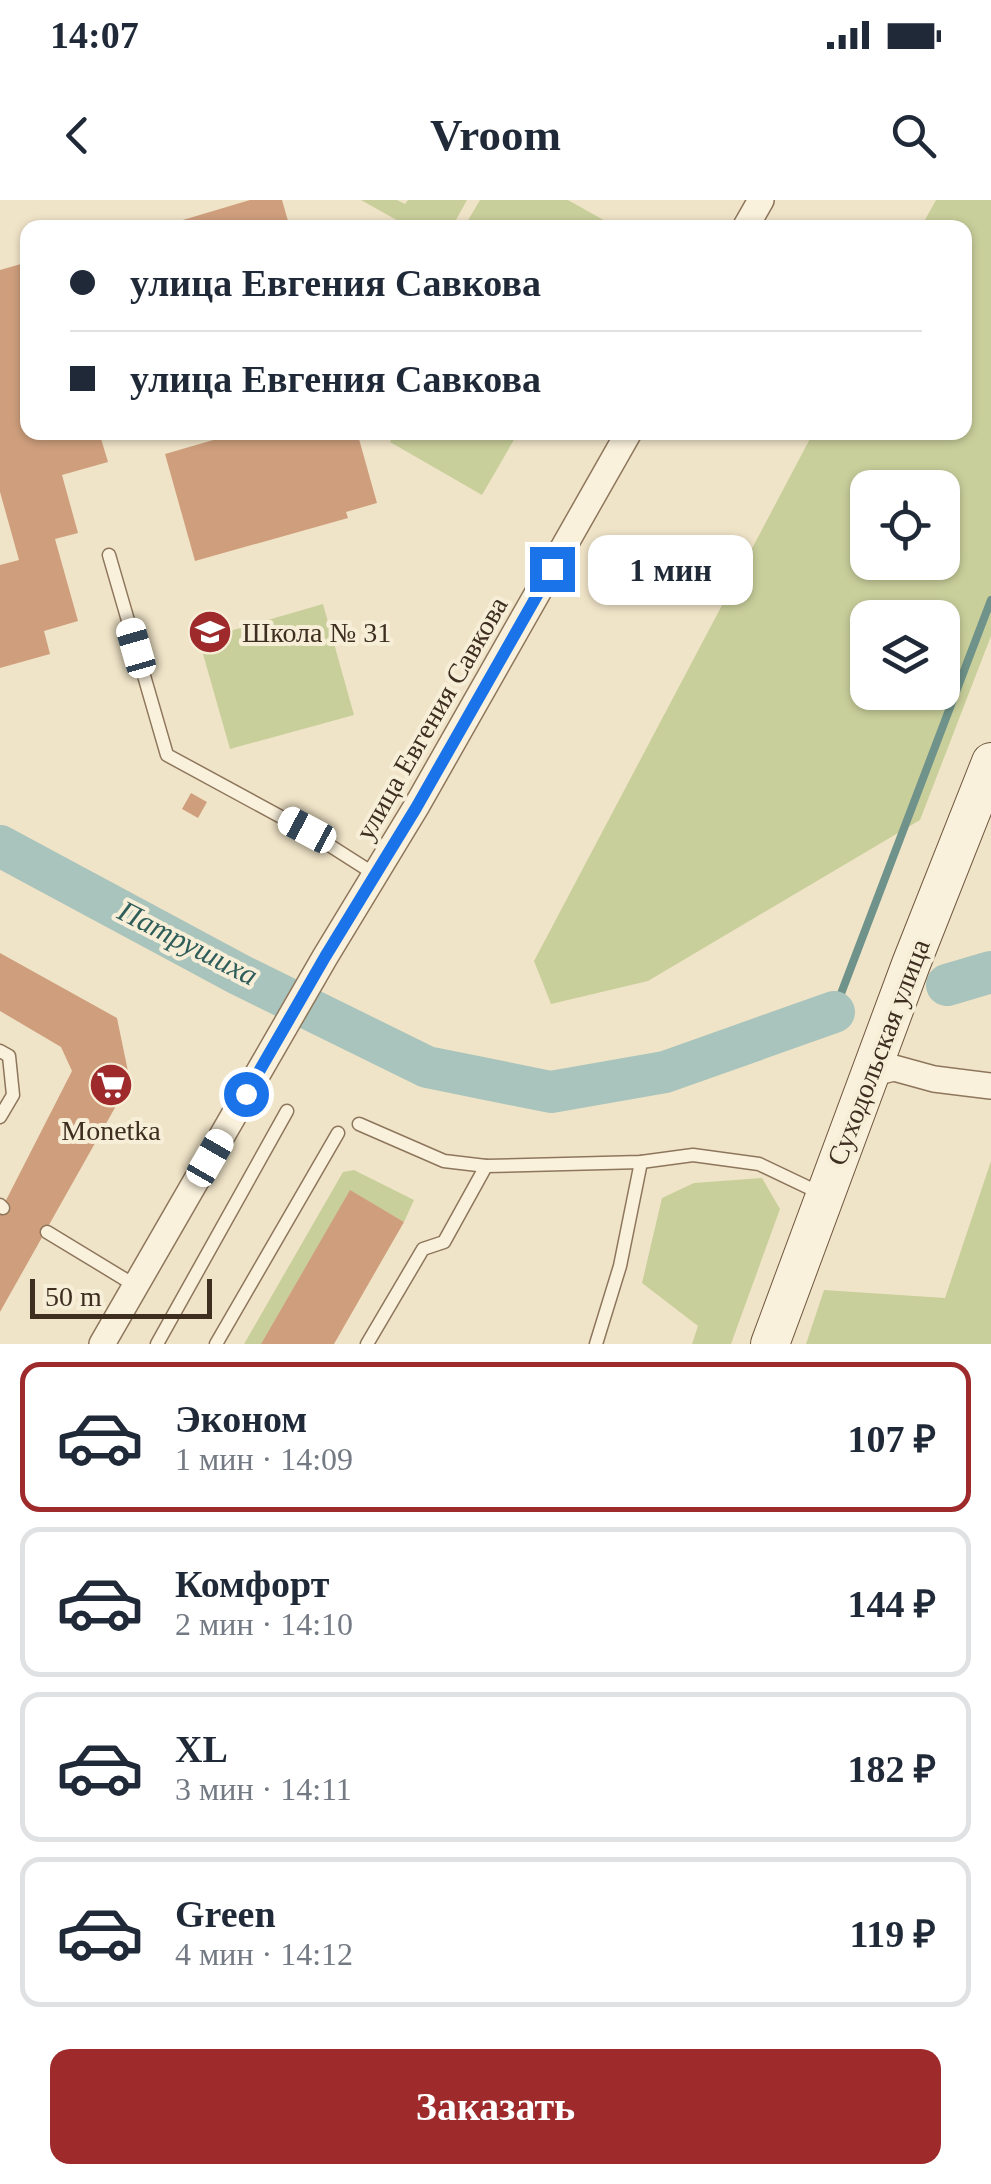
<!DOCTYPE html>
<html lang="ru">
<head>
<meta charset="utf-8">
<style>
	body { margin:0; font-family:Georgia,serif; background:#f2f2f3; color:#1f2937; height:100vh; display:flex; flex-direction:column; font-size:38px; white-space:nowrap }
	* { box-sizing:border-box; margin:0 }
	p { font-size:32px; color:#747a83 }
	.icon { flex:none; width:55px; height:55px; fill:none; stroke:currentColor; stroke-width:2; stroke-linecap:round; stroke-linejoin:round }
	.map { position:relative; height:1144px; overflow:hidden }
	.details { display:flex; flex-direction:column; background:#fff; flex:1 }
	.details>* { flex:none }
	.hud { position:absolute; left:20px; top:20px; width:952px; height:220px; border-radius:20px; box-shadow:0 2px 8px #0004; display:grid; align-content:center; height:220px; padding:0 50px; background:#fff }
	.tools { position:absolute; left:850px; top:270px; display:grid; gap:20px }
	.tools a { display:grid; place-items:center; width:110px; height:110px; border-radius:20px; background:#fff; box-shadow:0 2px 8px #0004; font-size:50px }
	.scale { position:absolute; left:30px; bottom:25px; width:182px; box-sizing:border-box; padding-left:10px; border:5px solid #3d2e20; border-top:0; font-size:28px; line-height:35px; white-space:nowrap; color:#3d2e20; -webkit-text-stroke:8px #f7eed8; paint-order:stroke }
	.end { position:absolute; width:45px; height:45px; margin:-22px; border:12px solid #1a73e8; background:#fff; box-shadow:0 0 0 5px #fff }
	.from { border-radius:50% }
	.bubble { position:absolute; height:70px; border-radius:20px; background:#fff; box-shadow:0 2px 8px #0004; font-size:32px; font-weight:700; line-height:70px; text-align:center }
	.car { position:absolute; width:30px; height:60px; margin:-30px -15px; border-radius:12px; box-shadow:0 0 8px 2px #0007; background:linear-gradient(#fff 24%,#345 0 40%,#fff 0 76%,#345 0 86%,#fff 0) }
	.hud b { display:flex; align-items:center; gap:35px; height:95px; font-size:38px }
	.hud b+b { border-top:2px solid #e0e1e3 }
	.hud i { width:25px; height:25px; background:#1f2937 }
	ul { padding:18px 0 0; list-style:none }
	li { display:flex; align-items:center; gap:30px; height:150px; margin:0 20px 15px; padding:0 30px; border:5px solid #e0e1e3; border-radius:20px }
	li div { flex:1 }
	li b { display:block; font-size:38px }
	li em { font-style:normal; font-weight:700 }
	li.on { border-color:#9e2a2b }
	li>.icon { width:90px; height:90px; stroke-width:1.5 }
	.button { display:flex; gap:20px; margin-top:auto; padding:20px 50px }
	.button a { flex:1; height:115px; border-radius:20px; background:#9e2a2b; color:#fff; font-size:40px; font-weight:700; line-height:115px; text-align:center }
	.status { display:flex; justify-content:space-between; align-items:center; height:70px; padding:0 50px; background:#fff; direction:ltr }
	.status svg { height:28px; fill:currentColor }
	header { display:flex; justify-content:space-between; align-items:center; height:130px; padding:0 50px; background:#fff; font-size:45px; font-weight:700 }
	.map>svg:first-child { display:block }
	.green { fill:#c9cf9b; fill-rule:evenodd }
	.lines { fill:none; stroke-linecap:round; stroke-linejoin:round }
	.stream { stroke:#6f938a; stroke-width:8 }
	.river { stroke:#a9c4bc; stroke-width:42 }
	.building { fill:#cf9f7d }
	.service-casing { stroke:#8d765c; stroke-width:15 }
	.minor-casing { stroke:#8d765c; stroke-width:28 }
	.secondary-casing { stroke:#6f573f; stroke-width:40 }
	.service { stroke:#faf1dc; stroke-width:12 }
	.minor { stroke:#faf1dc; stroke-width:25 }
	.secondary { stroke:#faf1dc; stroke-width:38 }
	.route { stroke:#1a73e8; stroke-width:12 }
	.labels { text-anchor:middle; stroke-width:8; stroke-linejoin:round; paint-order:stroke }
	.poi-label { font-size:28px; fill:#3d2e20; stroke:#f7eed8; text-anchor:start }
	.street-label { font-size:28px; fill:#3d2e20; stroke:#f7eed8 }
	.water-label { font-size:30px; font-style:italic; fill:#2f5d5a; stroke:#f7eed8 }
</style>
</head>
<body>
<div class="status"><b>14:07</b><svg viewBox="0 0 49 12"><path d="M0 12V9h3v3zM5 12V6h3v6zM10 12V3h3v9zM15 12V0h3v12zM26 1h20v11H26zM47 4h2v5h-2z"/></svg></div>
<header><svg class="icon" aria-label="back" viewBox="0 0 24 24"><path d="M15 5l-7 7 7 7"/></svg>Vroom<svg class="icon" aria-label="search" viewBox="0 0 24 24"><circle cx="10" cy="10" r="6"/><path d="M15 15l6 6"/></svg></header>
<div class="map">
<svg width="991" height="1144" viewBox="0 0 991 1144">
	<rect width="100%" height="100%" fill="#f0e4c8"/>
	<!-- green -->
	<g class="green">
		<path d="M 361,0 L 397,0 L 405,4 L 408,0 L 467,0 L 452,27 L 409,27 Z"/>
		<path d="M 480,0 L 568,0 L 616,27 L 464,27 Z"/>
		<path d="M 936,0 L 991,0 L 991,436 L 920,620 L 648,781 L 551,804 L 534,761 L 813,233 L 965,232 L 965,28 L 921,27 ZM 868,288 L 942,288 L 942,362 L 868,362 ZM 868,418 L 942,418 L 942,492 L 868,492 Z"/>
		<path d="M 395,233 L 505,232 L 515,238 L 482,295 L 390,242 Z"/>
		<path d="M 323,404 L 354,515 L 230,549 L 199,440 Z"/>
		<path d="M 991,961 L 991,1144 L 806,1144 L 824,1090 L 945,1098 Z"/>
		<path d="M 354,970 L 414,1000 L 404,1022 L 350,991 L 261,1144 L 244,1144 L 343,972 Z"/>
		<path d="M 762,978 L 780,1009 L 731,1144 L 692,1144 L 698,1126 L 642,1083 L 662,998 L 694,983 Z"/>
	</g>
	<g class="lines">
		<!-- stream -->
		<path class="stream" d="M 834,812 L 991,400"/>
		<!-- river -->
		<g class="river">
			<path d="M 0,646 L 240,775 L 427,867 L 551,892 L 665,872 L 834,812"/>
			<path d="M 947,785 L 991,772"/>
		</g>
	</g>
	<!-- building -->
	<g class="building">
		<path d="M 250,0 L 282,0 L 290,28 L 156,28 Z"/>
		<path d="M 28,62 L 28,232 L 99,232 L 108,262 L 62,275 L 78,333 L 55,339 L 78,421 L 44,431 L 50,454 L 0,468 L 0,365 L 19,360 L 0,292 L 0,70 Z"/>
		<path d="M 241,232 L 357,232 L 377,303 L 346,312 L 348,318 L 195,361 L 165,254 Z"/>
		<path d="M 191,593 L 207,602 L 198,618 L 182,609 Z"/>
		<path d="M 0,753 L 117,818 L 130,881 L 0,1112 L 0,1012 L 72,871 L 61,847 L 0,811 Z"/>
		<path d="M 350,990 L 404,1022 L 334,1144 L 261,1144 Z"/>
	</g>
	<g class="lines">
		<!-- service casing -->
		<g class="service-casing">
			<g id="service">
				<path d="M 109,355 L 167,555 L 307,631 L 376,675"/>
				<path d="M 0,851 L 9,856 L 13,895 L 0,917"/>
				<path d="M 359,924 L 444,961 L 486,966 L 641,962 L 693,955 L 759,964 L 822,994"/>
				<path d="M 0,1005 L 3,1008"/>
				<path d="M 47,1032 L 136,1086"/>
				<path d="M 157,1144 L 287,911"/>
				<path d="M 216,1144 L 338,933"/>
				<path d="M 367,1144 L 423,1049 L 444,1042 L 486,966"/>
				<path d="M 596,1144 L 620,1066 L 641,962"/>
			</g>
		</g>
		<!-- minor casing -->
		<g class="minor-casing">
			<g id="minor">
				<path d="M 745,28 L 761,0"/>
				<path d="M 869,874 L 894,868 L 934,879 L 991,886"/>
				<path d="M 102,1144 L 325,757 L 416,607 L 629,232"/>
			</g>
		</g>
		<!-- secondary casing -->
		<g class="secondary-casing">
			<path id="secondary" d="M 770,1144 L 911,764 L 991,562"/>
		</g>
		<!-- service -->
		<use href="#service" class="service"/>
		<!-- minor -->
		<use href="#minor" class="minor"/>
		<!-- secondary -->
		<use href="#secondary" class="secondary"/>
	</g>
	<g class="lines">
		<!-- route -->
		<path class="route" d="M 246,894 L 325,757 L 416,608 L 552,369"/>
	</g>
	<!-- icons -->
	<defs>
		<g id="school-disc" transform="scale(2.25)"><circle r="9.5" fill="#9e2a2b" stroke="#f7eed8"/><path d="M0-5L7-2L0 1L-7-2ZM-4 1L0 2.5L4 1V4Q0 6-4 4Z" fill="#fff"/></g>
		<g id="supermarket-disc" transform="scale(2.25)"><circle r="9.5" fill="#9e2a2b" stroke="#f7eed8"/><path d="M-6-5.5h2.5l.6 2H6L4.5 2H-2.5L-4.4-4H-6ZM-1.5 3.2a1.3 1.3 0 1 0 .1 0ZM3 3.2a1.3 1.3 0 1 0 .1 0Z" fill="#fff"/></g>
	</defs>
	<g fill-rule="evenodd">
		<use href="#school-disc" x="210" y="432"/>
		<use href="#supermarket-disc" x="111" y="885"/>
	</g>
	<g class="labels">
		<!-- poi labels -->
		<g class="poi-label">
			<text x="242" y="442">Школа № 31</text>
			<text x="111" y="940" text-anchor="middle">Monetka</text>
		</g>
		<!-- street labels -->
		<g class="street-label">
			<text transform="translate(431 518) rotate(-60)" y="10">улица Евгения Савкова</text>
			<text transform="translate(878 852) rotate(-69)" y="10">Суходольская улица</text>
		</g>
		<!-- water labels -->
		<g class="water-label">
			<text transform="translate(188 743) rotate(27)" y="10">Патрушиха</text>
		</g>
	</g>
</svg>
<div class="tools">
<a><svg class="icon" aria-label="locate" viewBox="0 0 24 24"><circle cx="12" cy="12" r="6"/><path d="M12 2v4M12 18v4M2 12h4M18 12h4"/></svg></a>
<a><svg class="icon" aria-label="layers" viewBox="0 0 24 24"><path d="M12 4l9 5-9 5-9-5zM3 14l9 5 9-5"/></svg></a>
</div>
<div class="scale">50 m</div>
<i class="end from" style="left:246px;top:894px"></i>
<i class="end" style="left:552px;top:369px"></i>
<div class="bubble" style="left:588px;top:335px;width:165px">1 мин</div>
<i class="car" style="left:136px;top:448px;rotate:344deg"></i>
<i class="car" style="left:307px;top:630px;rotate:298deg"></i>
<i class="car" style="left:210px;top:958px;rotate:30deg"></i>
<div class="hud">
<b><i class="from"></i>улица Евгения Савкова</b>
<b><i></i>улица Евгения Савкова</b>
</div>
</div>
<section class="details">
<ul>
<li class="on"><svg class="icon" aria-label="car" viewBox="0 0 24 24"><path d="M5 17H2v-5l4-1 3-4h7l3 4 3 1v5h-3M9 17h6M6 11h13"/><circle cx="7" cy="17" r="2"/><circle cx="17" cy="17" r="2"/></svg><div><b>Эконом</b><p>1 мин · 14:09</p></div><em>107 ₽</em></li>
<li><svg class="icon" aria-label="car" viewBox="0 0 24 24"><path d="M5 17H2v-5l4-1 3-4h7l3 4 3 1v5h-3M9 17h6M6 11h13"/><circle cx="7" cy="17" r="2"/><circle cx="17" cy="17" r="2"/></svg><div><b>Комфорт</b><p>2 мин · 14:10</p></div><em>144 ₽</em></li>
<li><svg class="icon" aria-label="car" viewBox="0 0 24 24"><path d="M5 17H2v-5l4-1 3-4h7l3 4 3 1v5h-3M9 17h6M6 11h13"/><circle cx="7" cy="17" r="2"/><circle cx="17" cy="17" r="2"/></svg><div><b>XL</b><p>3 мин · 14:11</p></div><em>182 ₽</em></li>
<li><svg class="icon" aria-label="car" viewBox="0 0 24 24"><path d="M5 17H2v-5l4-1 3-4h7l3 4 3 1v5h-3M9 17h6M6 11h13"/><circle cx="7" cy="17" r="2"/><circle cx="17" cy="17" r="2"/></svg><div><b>Green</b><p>4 мин · 14:12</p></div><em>119 ₽</em></li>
</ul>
<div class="button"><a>Заказать</a></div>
</section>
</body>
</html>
